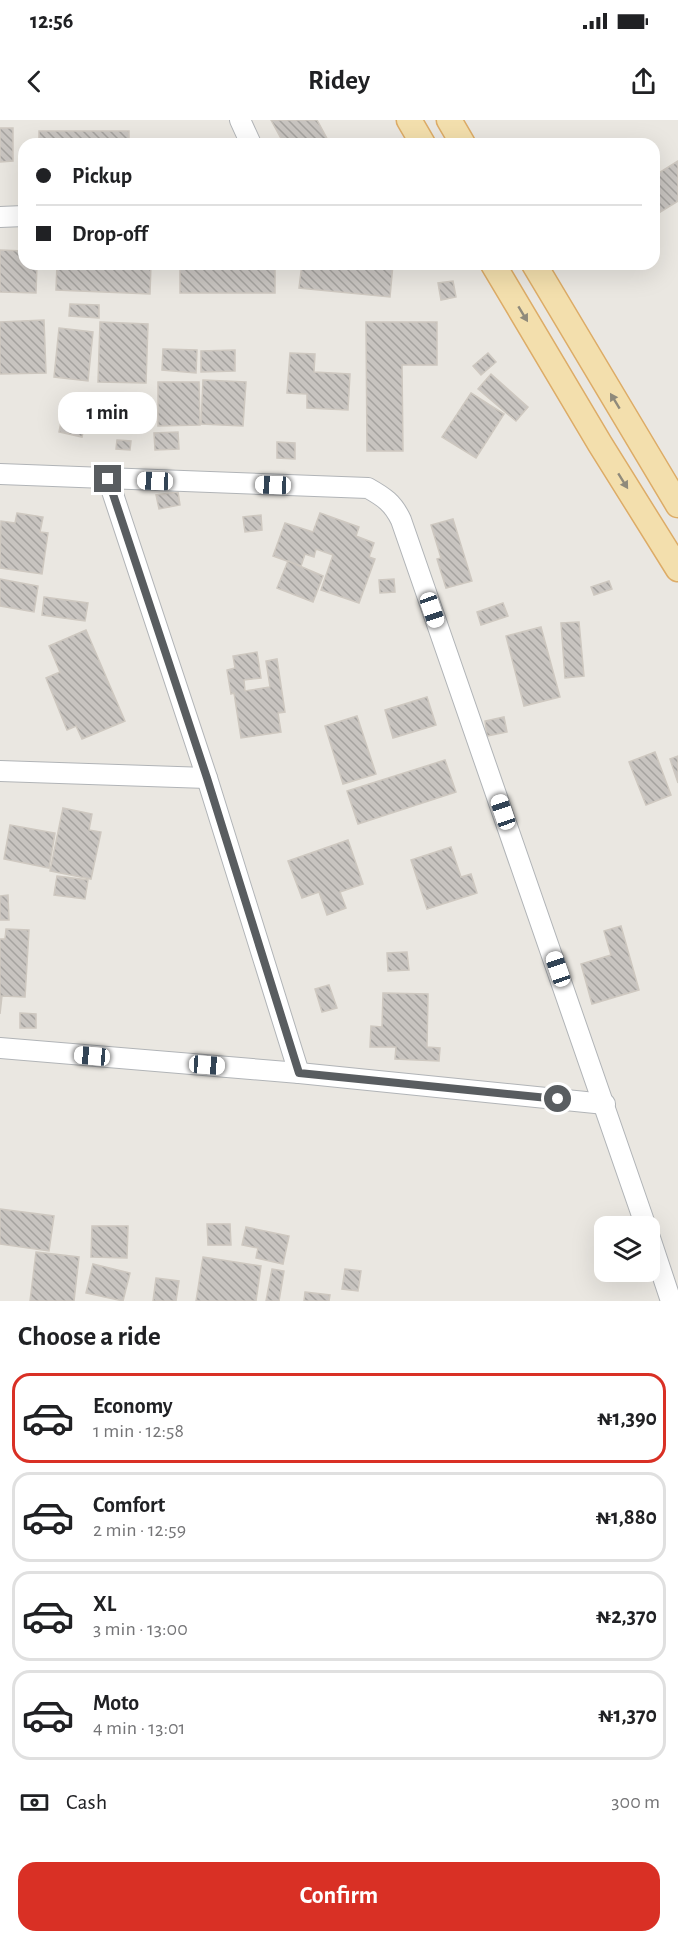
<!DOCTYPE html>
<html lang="en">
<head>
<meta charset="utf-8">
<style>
	body { margin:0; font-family:"Alegreya Sans",sans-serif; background:#f6f6f6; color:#202124; height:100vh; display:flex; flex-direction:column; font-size:22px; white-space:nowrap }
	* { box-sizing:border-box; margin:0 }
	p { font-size:20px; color:#757577 }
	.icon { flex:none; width:33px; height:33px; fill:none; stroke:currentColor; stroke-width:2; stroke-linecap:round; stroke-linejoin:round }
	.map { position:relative; height:1181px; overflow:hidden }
	.side { display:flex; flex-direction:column; background:#fff; flex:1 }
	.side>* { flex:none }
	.top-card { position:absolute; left:18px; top:18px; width:642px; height:132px; border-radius:18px; box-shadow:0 6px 24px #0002; display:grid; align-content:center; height:132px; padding:0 18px; background:#fff }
	.fabs { position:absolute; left:594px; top:1096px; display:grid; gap:12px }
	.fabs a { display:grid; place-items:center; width:66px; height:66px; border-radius:12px; background:#fff; box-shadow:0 6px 24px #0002; font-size:30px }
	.end { position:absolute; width:27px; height:27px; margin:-14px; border:8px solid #595d60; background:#fff; box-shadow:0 0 0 3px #fff }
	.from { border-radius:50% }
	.bubble { position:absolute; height:42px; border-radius:18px; background:#fff; box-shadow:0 6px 24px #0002; font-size:20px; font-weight:700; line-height:42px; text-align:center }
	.car { position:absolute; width:18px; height:36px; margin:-18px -9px; border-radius:8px; box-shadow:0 0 4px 2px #0007; background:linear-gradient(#fff 24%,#345 0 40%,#fff 0 76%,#345 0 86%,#fff 0) }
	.top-card b { display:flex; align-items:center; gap:21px; height:57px; font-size:22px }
	.top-card b+b { border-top:2px solid #e0e0e0 }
	.top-card i { width:15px; height:15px; background:#202124 }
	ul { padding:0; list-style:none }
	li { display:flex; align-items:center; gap:18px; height:90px; margin:0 12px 9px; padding:0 6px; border:3px solid #e0e0e0; border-radius:18px }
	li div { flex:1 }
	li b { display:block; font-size:22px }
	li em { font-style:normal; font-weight:700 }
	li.selected { border-color:#d93025 }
	li>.icon { width:54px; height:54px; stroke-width:1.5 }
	h2 { padding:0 18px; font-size:27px; line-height:72px }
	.pay { display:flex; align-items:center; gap:15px; height:66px; padding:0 18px; font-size:22px }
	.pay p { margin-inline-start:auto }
	.button { display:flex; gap:12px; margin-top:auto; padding:12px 18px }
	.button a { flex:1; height:69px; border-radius:18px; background:#d93025; color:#fff; font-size:24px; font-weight:700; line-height:69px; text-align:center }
	.status { display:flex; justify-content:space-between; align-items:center; height:42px; padding:0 30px; background:#fff; direction:ltr }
	.status svg { height:16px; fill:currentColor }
	header { display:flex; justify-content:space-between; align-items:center; height:78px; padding:0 18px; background:#fff; font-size:27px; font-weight:700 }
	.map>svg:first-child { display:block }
	.building { fill:url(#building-back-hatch); stroke:#cec8c0; stroke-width:1.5 }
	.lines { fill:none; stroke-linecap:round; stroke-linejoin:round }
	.minor-casing { stroke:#b1b4b7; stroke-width:22 }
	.major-casing { stroke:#ddac67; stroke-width:27 }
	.minor { stroke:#fff; stroke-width:20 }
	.major { stroke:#f3dfad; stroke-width:24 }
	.oneway { fill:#8f8a7b }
	.route { stroke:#595d60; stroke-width:8 }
</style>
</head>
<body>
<div class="status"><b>12:56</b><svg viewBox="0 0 49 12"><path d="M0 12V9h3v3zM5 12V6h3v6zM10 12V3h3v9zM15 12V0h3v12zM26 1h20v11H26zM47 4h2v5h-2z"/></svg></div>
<header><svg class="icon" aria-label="back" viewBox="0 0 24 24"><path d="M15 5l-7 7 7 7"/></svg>Ridey<svg class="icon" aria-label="share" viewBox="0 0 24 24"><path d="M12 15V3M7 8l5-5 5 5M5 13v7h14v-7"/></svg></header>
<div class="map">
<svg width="678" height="1181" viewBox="0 0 678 1181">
	<defs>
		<pattern id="building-back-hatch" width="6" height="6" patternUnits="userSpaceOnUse" patternTransform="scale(1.5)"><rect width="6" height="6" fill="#c8c4c0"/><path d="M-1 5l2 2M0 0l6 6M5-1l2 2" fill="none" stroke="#a5a29f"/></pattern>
	</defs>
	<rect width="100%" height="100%" fill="#eae7e1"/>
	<!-- building -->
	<g class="building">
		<path d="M 271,0 L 317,0 L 330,24 L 284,24 Z"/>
		<path d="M 0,8 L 13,8 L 13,41 L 0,42 Z"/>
		<rect x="39" y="11" width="90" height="13"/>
		<path d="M 678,41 L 678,81 L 654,96 L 654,56 Z"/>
		<path d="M 0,130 L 24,131 L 24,144 L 37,144 L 36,173 L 0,172 Z"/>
		<path d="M 57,144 L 151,144 L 150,174 L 56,170 Z"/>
		<rect x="180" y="144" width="95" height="29"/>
		<path d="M 302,144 L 393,144 L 390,177 L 299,168 Z"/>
		<path d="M 453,161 L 456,177 L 441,180 L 438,163 Z"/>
		<path d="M 70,184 L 99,185 L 99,198 L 69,196 Z"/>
		<path d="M 44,200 L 46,253 L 0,254 L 0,202 Z"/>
		<path d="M 100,202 L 148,204 L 146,263 L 98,262 Z"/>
		<path d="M 366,202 L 437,202 L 437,245 L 402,245 L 403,331 L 367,331 Z"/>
		<path d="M 59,208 L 93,212 L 88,261 L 54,257 Z"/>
		<path d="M 163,229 L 197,230 L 196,253 L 162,250 Z"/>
		<path d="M 235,230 L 235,251 L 201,252 L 201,231 Z"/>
		<path d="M 290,233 L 315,234 L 314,252 L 350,254 L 348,290 L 307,288 L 307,274 L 287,273 Z"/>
		<path d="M 488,233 L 496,242 L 481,255 L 473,246 Z"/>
		<path d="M 491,254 L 528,287 L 516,301 L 478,269 Z"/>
		<path d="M 203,260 L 246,262 L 243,306 L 201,304 Z"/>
		<path d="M 158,262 L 199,262 L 200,305 L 158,306 Z"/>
		<path d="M 471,273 L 504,294 L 476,338 L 442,317 Z"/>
		<path d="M 62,297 L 85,301 L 82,317 L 59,312 Z"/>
		<path d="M 178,312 L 179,329 L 155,330 L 154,313 Z"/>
		<path d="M 117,320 L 131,321 L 130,330 L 116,329 Z"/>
		<path d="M 277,322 L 295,323 L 295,339 L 277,338 Z"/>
		<path d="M 178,372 L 180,385 L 159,389 L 156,375 Z"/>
		<path d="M 17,393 L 43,397 L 40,412 L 48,413 L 42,454 L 0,448 L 1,401 L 15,403 Z"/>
		<path d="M 320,393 L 359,407 L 356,416 L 374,423 L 369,437 L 375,439 L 359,483 L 321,470 L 333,435 L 316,429 L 314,437 L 305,434 L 301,446 L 273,436 L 285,403 L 313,412 Z"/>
		<path d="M 261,395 L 262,410 L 245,412 L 243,397 Z"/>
		<path d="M 453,399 L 472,461 L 446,468 L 437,439 L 441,438 L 431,405 Z"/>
		<path d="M 288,441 L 323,456 L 313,482 L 277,468 Z"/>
		<path d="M 0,459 L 38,466 L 34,492 L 0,486 Z"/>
		<path d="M 394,459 L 395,472 L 380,473 L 379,460 Z"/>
		<path d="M 609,461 L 612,469 L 594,475 L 591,467 Z"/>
		<path d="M 44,477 L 88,483 L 85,501 L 42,495 Z"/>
		<path d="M 503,483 L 508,496 L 481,505 L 477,492 Z"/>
		<path d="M 579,502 L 584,556 L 565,558 L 561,503 Z"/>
		<path d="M 541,507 L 560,577 L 524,586 L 506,516 Z"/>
		<path d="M 86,510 L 125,601 L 82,619 L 76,606 L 67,610 L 46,558 L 60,552 L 49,526 Z"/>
		<path d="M 257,532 L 261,558 L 244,560 L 245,571 L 270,567 L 266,541 L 277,539 L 285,592 L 278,593 L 281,612 L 241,618 L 234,573 L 231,574 L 227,550 L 235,548 L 233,536 Z"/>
		<path d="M 427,577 L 436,605 L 393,618 L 385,590 Z"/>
		<path d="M 357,596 L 376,654 L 343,664 L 325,606 Z"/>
		<path d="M 504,597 L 507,612 L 487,616 L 485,601 Z"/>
		<path d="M 655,632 L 671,675 L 646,685 L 629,642 Z"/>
		<path d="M 678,636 L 678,663 L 670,639 Z"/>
		<path d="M 445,640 L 456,672 L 358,704 L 347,671 Z"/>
		<path d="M 63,688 L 92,694 L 89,710 L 101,712 L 91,759 L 50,751 Z"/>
		<path d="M 10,705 L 55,713 L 49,748 L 4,739 Z"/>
		<path d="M 348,720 L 363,764 L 340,772 L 346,788 L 327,795 L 319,772 L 302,778 L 288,741 Z"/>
		<path d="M 451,727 L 461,757 L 471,754 L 477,773 L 427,789 L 411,740 Z"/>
		<path d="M 57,756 L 88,760 L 85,779 L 54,775 Z"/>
		<path d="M 8,775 L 9,800 L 0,800 L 0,776 Z"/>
		<path d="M 621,806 L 639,870 L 592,884 L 581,844 L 611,835 L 604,811 Z"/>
		<path d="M 6,809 L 29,810 L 25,877 L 2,876 L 0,894 L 0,819 L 5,819 Z"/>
		<path d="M 407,832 L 409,850 L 388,851 L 387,833 Z"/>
		<path d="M 329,865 L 337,888 L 322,892 L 315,869 Z"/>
		<path d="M 383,873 L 428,874 L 427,927 L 440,928 L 439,941 L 395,939 L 396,927 L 370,927 L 371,906 L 382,907 Z"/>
		<path d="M 20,893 L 36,894 L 36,908 L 20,908 Z"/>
		<path d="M 0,1089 L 54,1096 L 49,1131 L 0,1124 Z"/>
		<path d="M 207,1104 L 230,1104 L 231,1125 L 208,1125 Z"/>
		<path d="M 92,1106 L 128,1106 L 127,1138 L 91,1137 Z"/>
		<path d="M 246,1107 L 289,1116 L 283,1144 L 256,1138 L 258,1128 L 242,1125 Z"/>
		<path d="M 36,1132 L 79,1137 L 74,1181 L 30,1181 Z"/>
		<path d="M 203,1137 L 261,1146 L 256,1181 L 196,1181 Z"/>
		<path d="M 93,1144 L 130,1153 L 123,1181 L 86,1173 Z"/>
		<path d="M 272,1149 L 284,1151 L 279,1181 L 266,1181 Z"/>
		<path d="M 345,1149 L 361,1151 L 358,1171 L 342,1169 Z"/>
		<path d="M 156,1158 L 179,1161 L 176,1181 L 153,1181 Z"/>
		<path d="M 305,1172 L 330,1175 L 329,1181 L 304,1181 Z"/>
	</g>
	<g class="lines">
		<!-- minor casing -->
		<g class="minor-casing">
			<g id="minor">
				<path d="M 240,0 L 251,24"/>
				<path d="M 0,97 L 24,96"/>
				<path d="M 0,354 L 368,368 C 384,377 393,383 401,400 L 646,1107"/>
				<path d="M 108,359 L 207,658 L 299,953"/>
				<path d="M 0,651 L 207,658"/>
				<path d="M 0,928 L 299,953 L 605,984"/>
				<path d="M 650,1118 L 671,1181"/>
			</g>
		</g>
		<!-- major casing -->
		<g class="major-casing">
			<g id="major">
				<path d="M 409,0 L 423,24"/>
				<path d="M 449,0 L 463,24"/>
				<path d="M 493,144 L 600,324 L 678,449"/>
				<path d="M 534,144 L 678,385"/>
			</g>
		</g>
		<!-- minor -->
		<use href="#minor" class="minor"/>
		<!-- major -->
		<use href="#major" class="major"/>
	</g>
	<!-- one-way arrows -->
	<defs><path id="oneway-solid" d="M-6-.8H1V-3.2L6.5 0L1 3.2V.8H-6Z" transform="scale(1.5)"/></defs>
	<g class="oneway">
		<use href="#oneway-solid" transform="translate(523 194) rotate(59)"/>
		<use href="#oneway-solid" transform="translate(615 281) rotate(-121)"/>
		<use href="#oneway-solid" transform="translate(623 361) rotate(58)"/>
	</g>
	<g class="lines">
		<!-- route -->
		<path class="route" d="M 108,359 L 207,658 L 299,953 L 558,979"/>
	</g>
</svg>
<div class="fabs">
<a><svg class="icon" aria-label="layers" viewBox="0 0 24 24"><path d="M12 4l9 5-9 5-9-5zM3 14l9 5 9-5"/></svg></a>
</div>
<i class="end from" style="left:558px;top:979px"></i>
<i class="end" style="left:108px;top:359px"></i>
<div class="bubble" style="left:58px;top:272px;width:99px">1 min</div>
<i class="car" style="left:155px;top:361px;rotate:272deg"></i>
<i class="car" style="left:273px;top:365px;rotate:272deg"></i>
<i class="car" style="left:432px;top:490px;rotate:161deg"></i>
<i class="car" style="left:503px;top:692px;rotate:341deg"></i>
<i class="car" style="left:558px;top:849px;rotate:341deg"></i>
<i class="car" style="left:92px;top:936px;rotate:275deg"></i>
<i class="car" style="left:207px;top:945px;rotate:94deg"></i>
<div class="top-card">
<b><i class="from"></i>Pickup</b>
<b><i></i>Drop-off</b>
</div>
</div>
<section class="side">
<h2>Choose a ride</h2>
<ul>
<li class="selected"><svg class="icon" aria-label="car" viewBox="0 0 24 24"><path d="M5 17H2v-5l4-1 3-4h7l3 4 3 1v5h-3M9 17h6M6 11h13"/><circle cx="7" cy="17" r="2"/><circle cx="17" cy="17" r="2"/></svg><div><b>Economy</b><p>1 min · 12:58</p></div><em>₦1,390</em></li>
<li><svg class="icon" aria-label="car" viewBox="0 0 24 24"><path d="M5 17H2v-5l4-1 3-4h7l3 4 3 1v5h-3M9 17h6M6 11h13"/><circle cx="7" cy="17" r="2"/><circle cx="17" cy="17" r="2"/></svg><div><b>Comfort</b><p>2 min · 12:59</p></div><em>₦1,880</em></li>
<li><svg class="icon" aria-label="car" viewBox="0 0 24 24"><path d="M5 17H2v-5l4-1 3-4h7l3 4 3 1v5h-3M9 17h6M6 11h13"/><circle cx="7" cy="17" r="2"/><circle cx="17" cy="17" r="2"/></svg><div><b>XL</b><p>3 min · 13:00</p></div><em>₦2,370</em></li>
<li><svg class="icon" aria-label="car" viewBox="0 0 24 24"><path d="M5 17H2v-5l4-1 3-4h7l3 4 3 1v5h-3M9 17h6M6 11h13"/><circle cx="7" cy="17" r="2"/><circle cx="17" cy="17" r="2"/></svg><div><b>Moto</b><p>4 min · 13:01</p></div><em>₦1,370</em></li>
</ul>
<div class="pay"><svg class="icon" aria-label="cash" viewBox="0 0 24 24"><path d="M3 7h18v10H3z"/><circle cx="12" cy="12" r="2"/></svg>Cash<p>300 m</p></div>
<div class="button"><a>Confirm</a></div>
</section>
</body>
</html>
